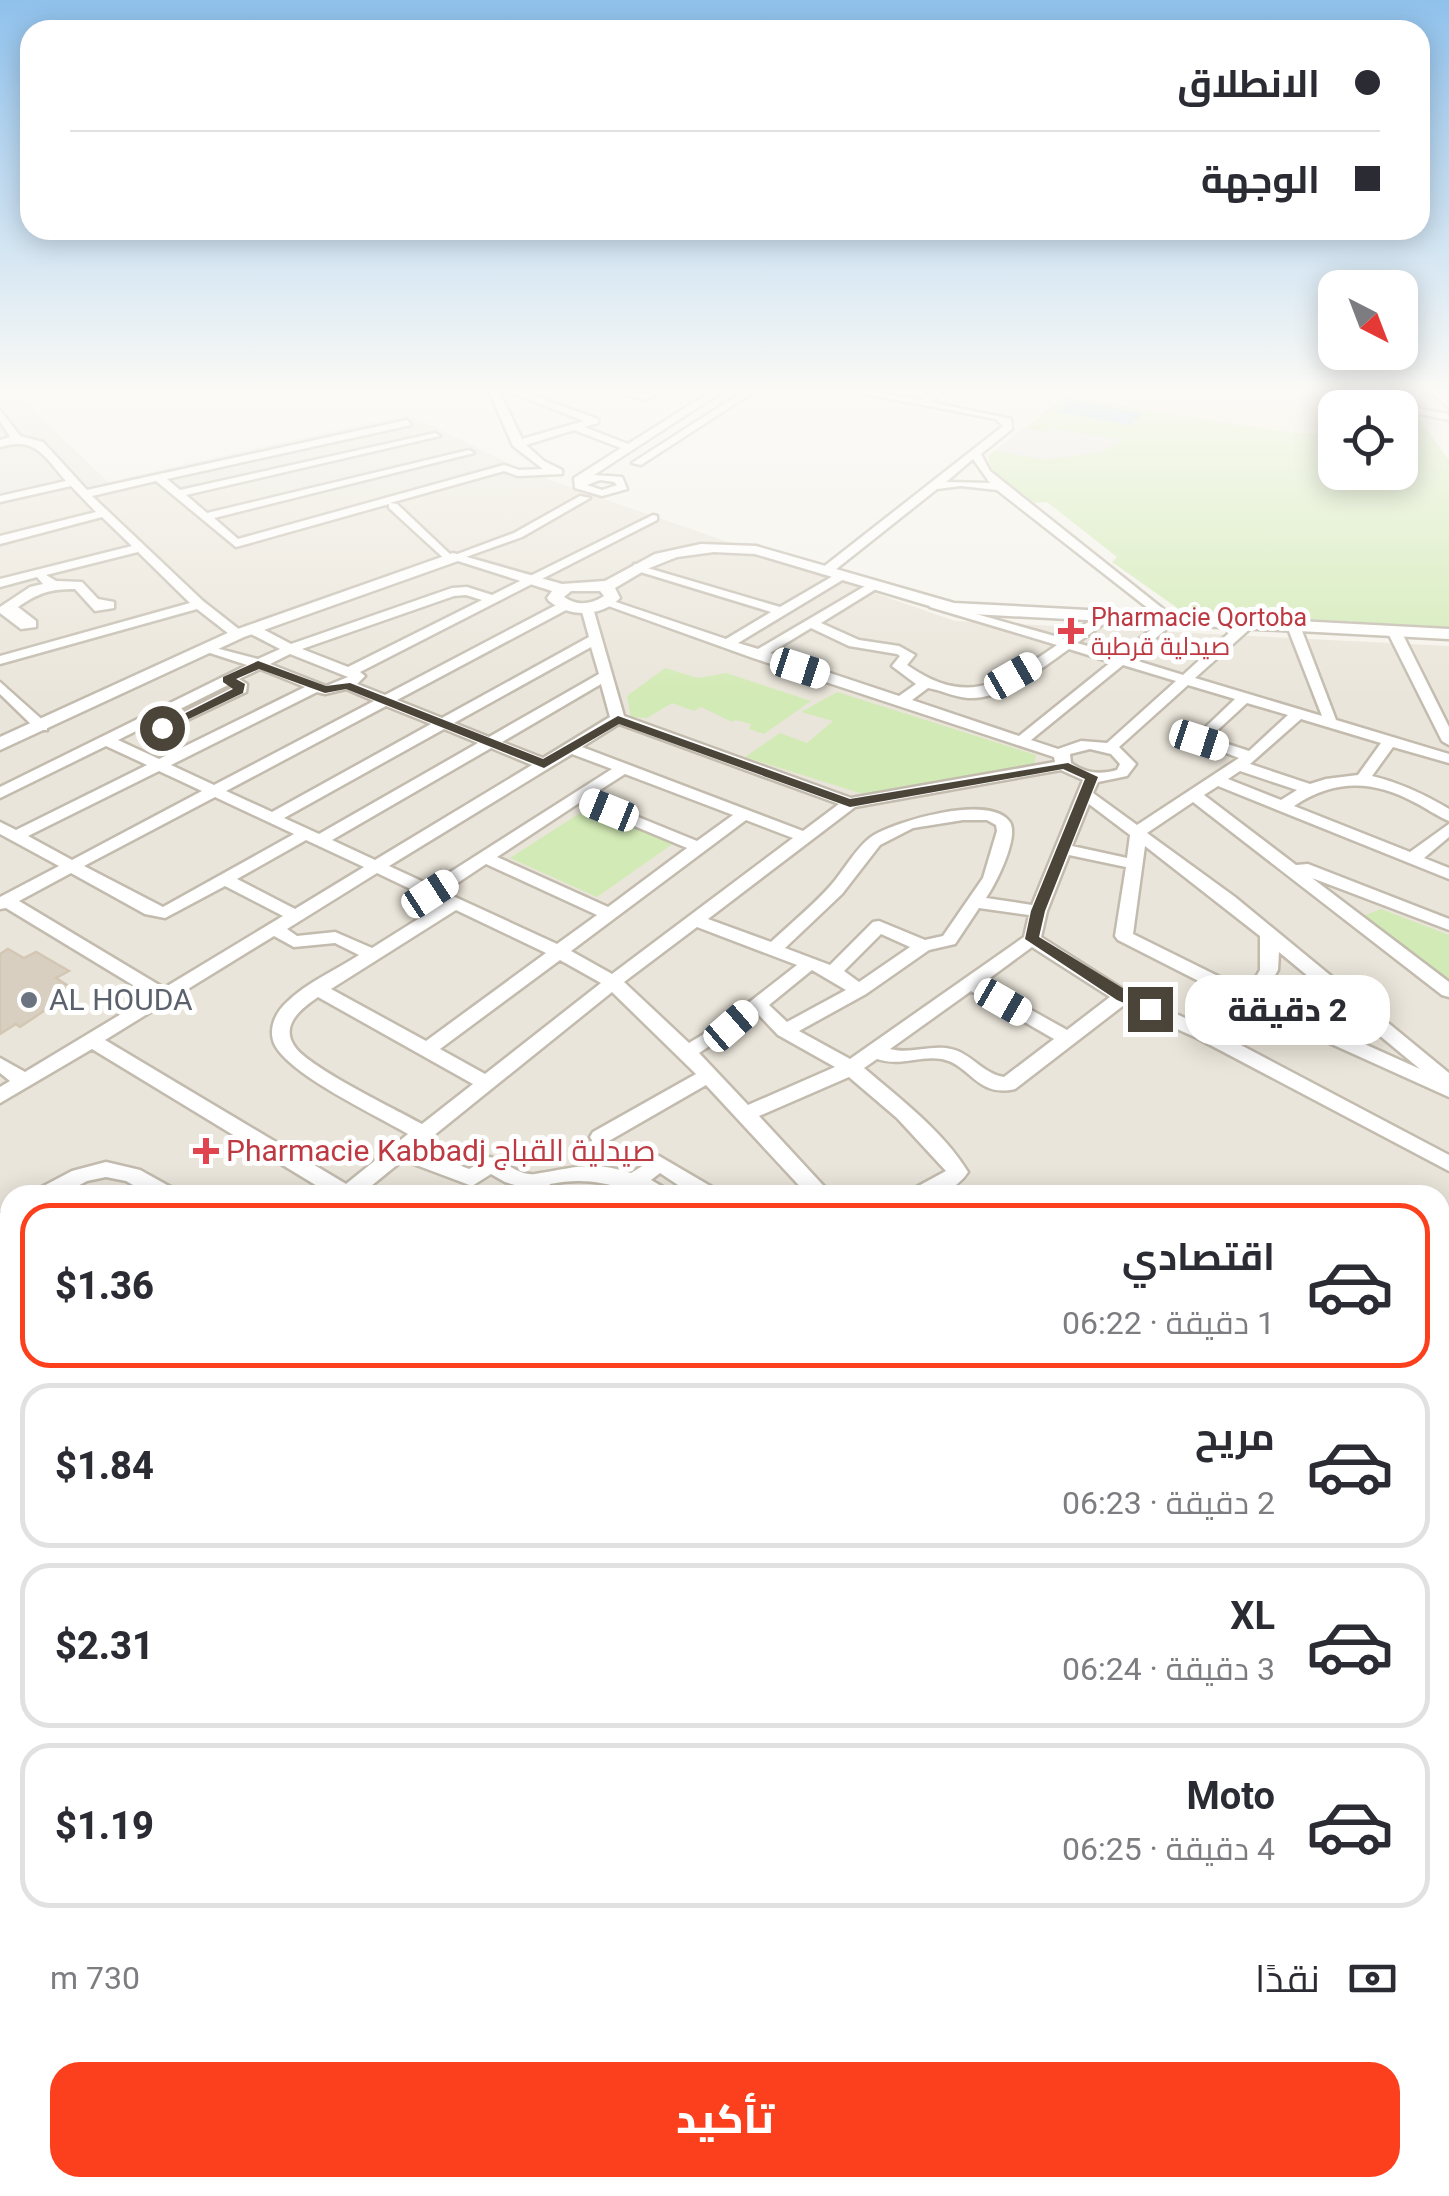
<!DOCTYPE html>
<html lang="ar">
<head>
<meta charset="utf-8">
<style>
	body { margin:0; font-family:Roboto,Cairo,sans-serif; background:#f7f7f7; color:#2b2b33; direction:rtl; height:100vh; display:flex; flex-direction:column; font-size:38px; white-space:nowrap }
	* { box-sizing:border-box; margin:0 }
	p { font-size:32px; color:#7c7c81 }
	.icon { flex:none; width:55px; height:55px; fill:none; stroke:currentColor; stroke-width:2; stroke-linecap:round; stroke-linejoin:round }
	.map { position:relative; flex:1; overflow:hidden; direction:ltr }
	.sheet { position:absolute; left:0px; top:1185px; width:1450px; height:1012px; display:flex; flex-direction:column; background:#fff; border-radius:30px 30px 0 0; box-shadow:0 5px 25px #0003; direction:rtl }
	.sheet>* { flex:none }
	.guide { position:absolute; left:20px; top:20px; width:1410px; height:220px; border-radius:30px; box-shadow:0 5px 25px #0003; direction:rtl; display:grid; align-content:center; height:220px; padding:0 50px; background:#fff }
	.needle { width:65px; rotate:138deg }
	.tools { position:absolute; left:1318px; top:270px; display:grid; gap:20px }
	.tools a { display:grid; place-items:center; width:100px; height:100px; border-radius:20px; background:#fff; box-shadow:0 5px 25px #0003; font-size:50px }
	.end { position:absolute; width:45px; height:45px; margin:-22px; border:12px solid #4b4439; background:#fff; box-shadow:0 0 0 5px #fff }
	.from { border-radius:50% }
	.bubble { position:absolute; height:70px; border-radius:30px; background:#fff; box-shadow:0 5px 25px #0003; font-size:32px; font-weight:800; line-height:70px; text-align:center; direction:rtl }
	.car { position:absolute; width:30px; height:60px; margin:-30px -15px; border-radius:12px; box-shadow:0 0 8px 2px #0007; background:linear-gradient(#fff 24%,#345 0 40%,#fff 0 76%,#345 0 86%,#fff 0) }
	.guide b { display:flex; align-items:center; gap:35px; height:95px; font-size:38px }
	.guide b+b { border-top:2px solid #e1e1e2 }
	.guide i { width:25px; height:25px; background:#2b2b33 }
	ul { padding:18px 0 0; list-style:none }
	li { display:flex; align-items:center; gap:30px; height:165px; margin:0 20px 15px; padding:0 30px; border:5px solid #e1e1e2; border-radius:30px }
	li div { flex:1 }
	li b { display:block; font-size:38px }
	li em { font-style:normal; font-weight:800 }
	li.current { border-color:#fc3f1d }
	li>.icon { width:90px; height:90px; stroke-width:1.5 }
	.pay { display:flex; align-items:center; gap:25px; height:110px; padding:0 50px; font-size:38px }
	.pay p { margin-inline-start:auto }
	.primary-button { display:flex; gap:20px; margin-top:auto; padding:20px 50px }
	.primary-button a { flex:1; height:115px; border-radius:30px; background:#fc3f1d; color:#fff; font-size:40px; font-weight:800; line-height:115px; text-align:center }
	.map>svg:first-child { display:block }
	.residential { fill:#eae5da; fill-rule:evenodd }
	.commercial { fill:#f7ead8 }
	.green { fill:#d2eab5 }
	.parking { fill:#e5e3e0 }
	.water { fill:#a9d4f2 }
	.building { fill:#d8cfc1; stroke:#d3c7b4; stroke-width:2.5 }
	.lines { fill:none; stroke-linecap:round; stroke-linejoin:round }
	.minor-casing { stroke:#c2bbae; stroke-width:5 }
	.tertiary-casing { stroke:#c2bbae; stroke-width:5 }
	.minor { fill:#fff; fill-rule:evenodd }
	.tertiary { fill:#fff; fill-rule:evenodd }
	.route { fill:#4b4439 }
	.health-dot { fill:#e0444e; stroke:#fff; stroke-width:4 }
	.worship-dot { fill:#6b7280; stroke:#fff; stroke-width:4 }
	.labels { text-anchor:middle; stroke-width:10; stroke-linejoin:round; paint-order:stroke }
	.far-health-label { font-size:25px; fill:#be3a42; stroke:#fff; text-anchor:start }
	.worship-label { font-size:30px; fill:#5b616d; stroke:#fff; text-anchor:start }
	.health-label { font-size:30px; fill:#be3a42; stroke:#fff; text-anchor:start }
</style>
</head>
<body>
<div class="map">
<svg width="1449" height="2196" viewBox="0 0 1449 2196">
	<rect width="100%" height="100%" fill="#f6f3ec"/>
	<!-- residential -->
	<path class="residential" d="M 0,391 L 14,391 L 108,482 L 409,414 L 524,471 L 955,621 L 1449,646 L 1449,2196 L 0,2196 ZM 10,1195 L 1440,1195 L 1440,2188 L 10,2188 Z"/>
	<!-- commercial -->
	<path class="commercial" d="M 1034,391 L 1342,391 L 1353,407 L 1335,408 L 1335,435 L 1286,432 Z"/>
	<!-- green -->
	<g class="green">
		<path d="M 1065,397 L 1286,432 L 1335,435 L 1335,472 L 1400,472 L 1400,413 L 1417,416 L 1449,460 L 1449,627 L 1183,612 L 1112,562 L 1117,557 L 1047,502 L 1035,503 L 992,471 L 988,456 Z"/>
		<path d="M 665,668 L 698,678 L 726,673 L 811,701 L 764,734 L 749,729 L 751,724 L 735,720 L 732,722 L 701,707 L 694,711 L 672,703 L 647,718 L 631,717 L 627,696 Z"/>
		<path d="M 837,692 L 1036,755 L 1034,766 L 863,794 L 745,757 L 780,733 L 807,743 L 833,721 L 801,712 Z"/>
		<path d="M 588,808 L 674,843 L 597,897 L 510,858 Z"/>
		<path d="M 1381,909 L 1449,935 L 1449,985 L 1363,916 Z"/>
		<path d="M 0,1662 L 10,1665 L 10,1886 L 0,1902 Z"/>
	</g>
	<!-- parking -->
	<path class="parking" d="M 1026,428 L 1047,432 L 1052,428 L 1121,440 L 1102,452 L 1046,460 L 996,451 Z"/>
	<!-- water -->
	<path class="water" d="M 1070,400 L 1143,413 L 1130,425 L 1056,412 Z"/>
	<!-- building -->
	<path class="building" d="M 8,949 L 24,958 L 36,952 L 69,971 L 56,978 L 75,990 L 20,1027 L 16,1024 L 0,1034 L 0,954 Z"/>
	<g class="lines">
		<!-- minor casing -->
		<g class="minor-casing">
			<g id="minor">
				<path d="M 489,391 L 499,391 L 522,439 L 584,421 L 507,391 L 521,391 L 598,419 L 598,423 L 584,427 L 628,444 L 712,391 L 723,391 L 594,475 L 622,477 L 627,489 L 602,496 L 575,488 L 574,478 L 621,448 L 574,430 L 526,445 L 544,461 L 562,470 L 562,474 L 518,476 L 504,471 L 390,503 L 397,504 L 452,556 L 514,533 L 580,496 L 590,498 L 522,537 L 449,563 L 389,508 L 389,504 L 236,547 L 156,481 L 92,496 L 203,601 L 245,634 L 233,637 L 197,609 L 0,664 L 0,656 L 190,603 L 138,552 L 46,575 L 56,581 L 82,582 L 98,599 L 114,602 L 114,608 L 95,611 L 75,589 C 50,589 38,593 18,607 L 36,621 L 36,627 L 21,629 L 0,613 L 0,607 L 30,587 L 43,584 L 37,577 L 0,587 L 0,579 L 132,546 L 102,517 L 0,544 L 0,536 L 96,512 L 71,486 L 0,502 L 0,496 L 66,481 C 44,456 36,436 0,447 L 0,440 L 10,437 L 0,421 L 0,410 L 20,436 L 43,442 L 87,490 L 407,420 L 411,425 L 167,479 L 180,490 L 435,433 L 440,436 L 186,495 L 207,513 L 469,450 L 474,453 L 214,518 L 238,539 L 504,465 L 519,470 L 543,469 L 513,446 ZM 600,480 L 614,482 L 617,485 L 602,490 L 587,485 Z"/>
				<path d="M 615,391 L 642,394 L 663,391 L 643,400 Z"/>
				<path d="M 744,391 L 755,391 L 641,465 L 632,463 Z"/>
				<path d="M 851,391 L 871,391 L 921,400 L 933,391 L 944,391 L 931,402 L 1011,419 L 1012,429 L 981,454 L 990,471 L 1177,620 L 1131,659 L 1183,675 L 1242,621 L 1252,621 L 1252,627 L 1195,678 L 1322,716 L 1287,626 L 1299,623 L 1336,720 L 1449,754 L 1449,763 L 1393,747 L 1372,776 C 1400,783 1424,794 1449,809 L 1449,821 C 1437,816 1426,808 1414,802 C 1372,780 1335,779 1294,806 L 1410,852 L 1449,824 L 1449,837 L 1424,858 L 1449,868 L 1449,879 L 1218,786 L 1204,795 L 1296,865 L 1308,864 L 1449,919 L 1449,930 L 1312,878 L 1449,982 L 1449,997 L 1442,995 L 1193,802 L 1147,833 L 1235,897 L 1449,1073 L 1449,1097 L 1252,1008 L 1218,1033 L 1449,1155 L 1449,1171 L 1197,1038 L 1124,1005 L 1015,1089 C 977,1098 971,1065 942,1059 C 919,1055 901,1067 877,1059 L 864,1068 C 900,1099 943,1131 968,1172 C 954,1194 931,1195 908,1195 L 911,1190 L 946,1171 L 897,1118 L 849,1077 L 759,1116 L 832,1195 L 808,1195 L 706,1085 L 607,1142 L 593,1142 L 590,1137 L 593,1132 L 696,1074 L 612,992 L 417,1149 L 469,1169 L 490,1157 C 505,1161 519,1176 535,1174 C 575,1168 589,1160 631,1173 L 659,1156 L 717,1190 L 720,1195 L 693,1195 L 660,1173 L 651,1180 L 668,1190 L 671,1195 C 625,1195 602,1173 550,1184 L 544,1195 L 522,1195 L 525,1188 L 505,1182 L 491,1174 L 472,1186 L 403,1160 L 360,1195 L 332,1195 L 92,1049 L 0,1103 L 0,1087 L 10,1081 L 0,1073 L 0,1058 L 25,1072 L 151,996 L 6,908 L 0,909 L 0,897 L 59,866 L 0,834 L 0,822 L 16,830 L 147,765 L 106,746 L 0,798 L 0,787 L 247,665 L 204,651 L 204,645 L 258,659 L 280,649 L 247,632 L 247,626 L 257,626 L 291,644 L 452,588 L 467,587 L 492,595 L 653,515 L 657,516 L 657,520 L 360,672 L 365,676 L 357,684 L 385,695 L 560,603 L 568,603 L 568,609 L 397,700 L 442,718 L 589,637 L 581,608 L 587,604 L 593,608 L 624,716 L 851,798 L 1055,762 L 1054,757 L 753,658 L 600,603 L 610,600 L 726,639 L 771,612 L 634,570 L 634,564 L 780,607 L 840,572 L 846,576 L 844,579 L 738,643 L 758,649 L 872,582 L 878,586 L 876,589 L 821,623 L 859,640 L 899,646 L 915,655 L 907,665 C 969,708 1001,683 1057,645 L 930,607 L 930,601 L 1065,639 L 1099,614 L 1109,614 L 1109,620 L 1077,643 L 1119,655 L 1163,620 L 997,490 L 961,486 L 937,489 L 830,574 L 822,574 L 822,568 L 1003,426 L 996,419 ZM 973,459 L 990,483 L 946,482 ZM 466,595 L 482,600 L 348,667 L 302,649 L 454,596 ZM 811,628 L 849,646 L 897,654 L 900,656 L 892,666 L 916,684 L 899,696 L 770,653 ZM 591,647 L 599,674 L 489,737 L 454,723 ZM 1069,649 L 1111,662 L 1019,736 L 912,700 L 928,688 C 941,690 954,697 968,698 C 1003,700 1042,668 1069,649 ZM 290,654 L 348,677 L 326,686 L 270,664 ZM 1123,665 L 1176,681 L 1107,743 L 1081,741 L 1058,749 L 1031,740 ZM 260,669 L 305,687 L 159,759 L 118,740 L 228,685 L 234,687 L 150,729 L 162,732 L 246,692 L 247,684 L 239,679 ZM 601,684 L 610,717 L 543,758 L 502,742 ZM 1188,685 L 1235,699 L 1192,740 L 1239,758 L 1137,825 L 1093,793 L 1098,782 L 1127,776 L 1136,764 L 1119,747 ZM 346,689 L 374,701 L 214,785 L 171,765 L 317,692 L 325,694 ZM 1247,703 L 1288,715 L 1249,751 L 1209,738 ZM 386,706 L 431,724 L 272,812 L 226,791 ZM 1301,719 L 1381,743 L 1358,775 L 1326,779 L 1310,784 L 1250,764 ZM 619,724 L 839,804 L 803,831 L 582,747 ZM 444,729 L 478,743 L 319,834 L 284,818 ZM 491,748 L 532,765 L 375,860 L 332,840 ZM 1090,749 L 1111,754 L 1120,764 L 1117,770 C 1099,775 1085,773 1071,763 L 1070,754 ZM 572,754 L 612,769 L 430,885 L 389,866 ZM 1061,770 L 1083,780 L 1032,905 L 986,898 C 995,885 1021,835 1009,821 C 988,794 895,821 871,837 C 856,848 844,870 832,884 C 814,905 791,923 771,942 L 708,919 L 855,807 ZM 159,771 L 202,791 L 72,860 L 28,836 ZM 1240,771 L 1297,790 L 1281,800 L 1228,779 ZM 625,774 L 733,815 L 697,841 L 589,797 ZM 215,797 L 294,834 L 163,907 L 84,866 ZM 579,803 L 687,848 L 608,907 L 497,857 ZM 1089,804 L 1130,835 L 1127,858 L 1072,846 ZM 746,820 L 793,838 L 612,974 L 571,951 ZM 963,820 L 987,820 L 996,825 L 997,831 L 983,878 L 943,936 L 925,940 L 879,921 L 873,922 L 830,965 L 785,948 L 842,894 L 880,845 L 913,828 ZM 306,840 L 364,867 L 295,909 L 237,879 ZM 1145,846 L 1260,936 L 1260,970 L 1248,991 L 1133,934 ZM 1069,855 L 1126,867 L 1115,936 L 1118,940 L 1238,1001 L 1203,1026 L 1129,993 L 1041,937 L 1047,911 ZM 486,864 L 597,915 L 557,944 L 444,892 ZM 71,873 L 145,914 L 165,918 L 225,886 L 283,916 L 164,988 L 19,901 ZM 377,873 L 442,904 L 372,948 L 335,932 L 297,936 L 287,929 ZM 979,908 L 1029,915 L 1024,937 L 850,1059 L 799,1031 L 866,994 L 929,950 L 955,944 ZM 456,910 L 546,953 L 426,1041 L 331,989 ZM 697,927 L 797,965 L 724,1022 L 689,1043 L 624,982 ZM 881,934 L 910,947 L 859,982 L 844,971 ZM 274,936 L 294,947 L 335,943 L 359,955 C 336,970 306,983 287,1002 C 276,1012 268,1028 274,1043 C 287,1074 378,1116 408,1134 L 346,1184 L 105,1040 ZM 1032,947 L 1110,997 L 1067,1030 L 983,983 ZM 1279,952 L 1420,1069 L 1262,998 L 1278,970 ZM 560,960 L 601,983 L 485,1074 L 440,1049 ZM 812,970 L 846,990 L 787,1022 L 769,1005 ZM 971,991 L 1054,1039 L 1004,1077 C 984,1074 973,1056 955,1050 C 933,1043 911,1055 890,1049 ZM 318,997 L 473,1084 L 422,1124 C 395,1109 310,1068 295,1047 C 279,1025 302,1008 318,997 ZM 758,1014 L 778,1035 L 835,1067 L 748,1105 L 699,1053 Z"/>
				<path d="M 1393,391 L 1403,391 L 1420,409 L 1449,414 L 1449,420 L 1414,413 Z"/>
				<path d="M 1431,391 L 1441,391 L 1449,399 L 1449,408 Z"/>
				<path d="M 1394,627 L 1401,631 L 1449,727 L 1449,745 L 1442,741 L 1387,631 Z"/>
				<path d="M 0,682 L 47,724 L 47,730 L 37,730 L 0,694 Z"/>
				<path d="M 106,1162 L 140,1170 L 176,1190 L 179,1195 L 151,1195 L 126,1181 L 106,1177 L 87,1181 L 61,1195 L 33,1195 L 36,1190 L 72,1171 Z"/>
				<path d="M 10,1210 L 10,1229 L 0,1233 L 0,1214 Z"/>
				<path d="M 1440,1330 L 1449,1333 L 1449,1353 L 1440,1350 Z"/>
				<path d="M 0,1395 L 10,1398 L 10,1419 L 0,1416 Z"/>
				<path d="M 10,1527 L 10,1560 L 0,1564 L 0,1531 Z"/>
				<path d="M 1449,1615 L 1449,1675 L 1440,1678 L 1440,1618 Z"/>
				<path d="M 0,1639 L 10,1643 L 10,1669 L 0,1665 Z"/>
				<path d="M 1440,1776 L 1449,1780 L 1449,1812 L 1440,1808 Z"/>
				<path d="M 1440,1840 L 1449,1844 L 1449,1878 L 1440,1874 Z"/>
				<path d="M 0,2042 L 10,2046 L 10,2081 L 0,2077 Z"/>
				<path d="M 10,2082 L 10,2130 L 0,2135 L 0,2086 Z"/>
				<path d="M 1449,2086 L 1449,2141 L 1440,2145 L 1440,2089 Z"/>
				<path d="M 194,2188 L 237,2188 L 234,2196 L 191,2196 Z"/>
				<path d="M 309,2188 L 347,2188 L 344,2196 L 306,2196 Z"/>
				<path d="M 535,2188 L 597,2188 L 600,2196 L 532,2196 Z"/>
				<path d="M 1071,2188 L 1107,2188 L 1104,2196 L 1068,2196 Z"/>
				<path d="M 1249,2188 L 1285,2188 L 1282,2196 L 1246,2196 Z"/>
				<path d="M 1400,2188 L 1436,2188 L 1433,2196 L 1397,2196 Z"/>
			</g>
		</g>
		<!-- tertiary casing -->
		<g class="tertiary-casing">
			<path id="tertiary" d="M 701,544 L 756,546 L 954,603 L 1449,629 L 1449,639 L 953,613 L 755,554 L 714,552 L 677,557 L 647,569 L 615,588 L 620,598 C 601,617 570,618 549,601 L 547,598 L 552,591 L 458,561 L 244,637 L 0,750 L 0,737 L 232,631 L 453,553 L 562,584 L 605,581 L 655,554 ZM 571,591 L 600,591 L 604,596 C 590,605 577,606 564,597 Z"/>
		</g>
		<!-- minor -->
		<use href="#minor" class="minor"/>
		<!-- tertiary -->
		<use href="#tertiary" class="tertiary"/>
	</g>
	<!-- sky -->
	<linearGradient id="sky" x2="0" y2="1"><stop stop-color="#8fc1ec"/><stop offset="0.56" stop-color="#fbfaf6"/><stop offset="1" stop-color="#fbfaf6" stop-opacity="0"/></linearGradient>
	<rect width="1449" height="698" fill="url(#sky)"/>
	<!-- route -->
	<path class="route" d="M 258,661 L 326,686 L 350,683 L 543,759 L 618,716 L 850,799 L 1068,763 L 1098,777 L 1045,911 L 1039,937 L 1157,1009 L 1150,1014 L 1117,1000 L 1025,939 L 1031,911 L 1085,779 L 1063,769 L 850,807 L 619,724 L 544,768 L 346,689 L 325,693 L 259,669 L 236,679 L 245,684 L 243,693 L 166,730 L 156,728 L 233,689 L 223,682 L 223,677 Z"/>
	<!-- markers -->
	<g class="health-dot">
		<path d="M1066 616h10v10h10v10h-10v10h-10v-10h-10v-10h10z"/>
		<path d="M201 1136h10v10h10v10h-10v10h-10v-10h-10v-10h10z"/>
	</g>
	<circle class="worship-dot" cx="29" cy="1000" r="10"/>
	<g class="labels">
		<!-- far-health labels -->
		<g class="far-health-label">
			<text x="1091" y="626">Pharmacie Qortoba<tspan x="1091" dy="29">صيدلية قرطبة</tspan></text>
		</g>
		<!-- worship labels -->
		<g class="worship-label">
			<text x="49" y="1010">AL HOUDA</text>
		</g>
		<!-- health labels -->
		<g class="health-label">
			<text x="226" y="1161">Pharmacie Kabbadj صيدلية القباج</text>
		</g>
	</g>
</svg>
<div class="tools">
<a><svg class="needle" viewBox="-14 -14 28 28"><path d="M0-13l5 13h-10z" fill="#e53935"/><path d="M0 13l5-13h-10z" fill="#7c7c81"/></svg></a>
<a><svg class="icon" aria-label="locate" viewBox="0 0 24 24"><circle cx="12" cy="12" r="6"/><path d="M12 2v4M12 18v4M2 12h4M18 12h4"/></svg></a>
</div>
<i class="end from" style="left:162px;top:728px"></i>
<i class="end" style="left:1150px;top:1009px"></i>
<div class="bubble" style="left:1185px;top:975px;width:205px">2 دقيقة</div>
<i class="car" style="left:800px;top:668px;rotate:108deg"></i>
<i class="car" style="left:1013px;top:676px;rotate:60deg"></i>
<i class="car" style="left:1199px;top:740px;rotate:108deg"></i>
<i class="car" style="left:609px;top:810px;rotate:292deg"></i>
<i class="car" style="left:430px;top:894px;rotate:57deg"></i>
<i class="car" style="left:1003px;top:1002px;rotate:120deg"></i>
<i class="car" style="left:731px;top:1026px;rotate:49deg"></i>
<div class="guide">
<b><i class="from"></i>الانطلاق</b>
<b><i></i>الوجهة</b>
</div>
<section class="sheet">
<ul>
<li class="current"><svg class="icon" aria-label="car" viewBox="0 0 24 24"><path d="M5 17H2v-5l4-1 3-4h7l3 4 3 1v5h-3M9 17h6M6 11h13"/><circle cx="7" cy="17" r="2"/><circle cx="17" cy="17" r="2"/></svg><div><b>اقتصادي</b><p>1 دقيقة · 06:22</p></div><em>$1.36</em></li>
<li><svg class="icon" aria-label="car" viewBox="0 0 24 24"><path d="M5 17H2v-5l4-1 3-4h7l3 4 3 1v5h-3M9 17h6M6 11h13"/><circle cx="7" cy="17" r="2"/><circle cx="17" cy="17" r="2"/></svg><div><b>مريح</b><p>2 دقيقة · 06:23</p></div><em>$1.84</em></li>
<li><svg class="icon" aria-label="car" viewBox="0 0 24 24"><path d="M5 17H2v-5l4-1 3-4h7l3 4 3 1v5h-3M9 17h6M6 11h13"/><circle cx="7" cy="17" r="2"/><circle cx="17" cy="17" r="2"/></svg><div><b>XL</b><p>3 دقيقة · 06:24</p></div><em>$2.31</em></li>
<li><svg class="icon" aria-label="car" viewBox="0 0 24 24"><path d="M5 17H2v-5l4-1 3-4h7l3 4 3 1v5h-3M9 17h6M6 11h13"/><circle cx="7" cy="17" r="2"/><circle cx="17" cy="17" r="2"/></svg><div><b>Moto</b><p>4 دقيقة · 06:25</p></div><em>$1.19</em></li>
</ul>
<div class="pay"><svg class="icon" aria-label="cash" viewBox="0 0 24 24"><path d="M3 7h18v10H3z"/><circle cx="12" cy="12" r="2"/></svg>نقدًا<p>730 m</p></div>
<div class="primary-button"><a>تأكيد</a></div>
</section>
</div>
</body>
</html>
